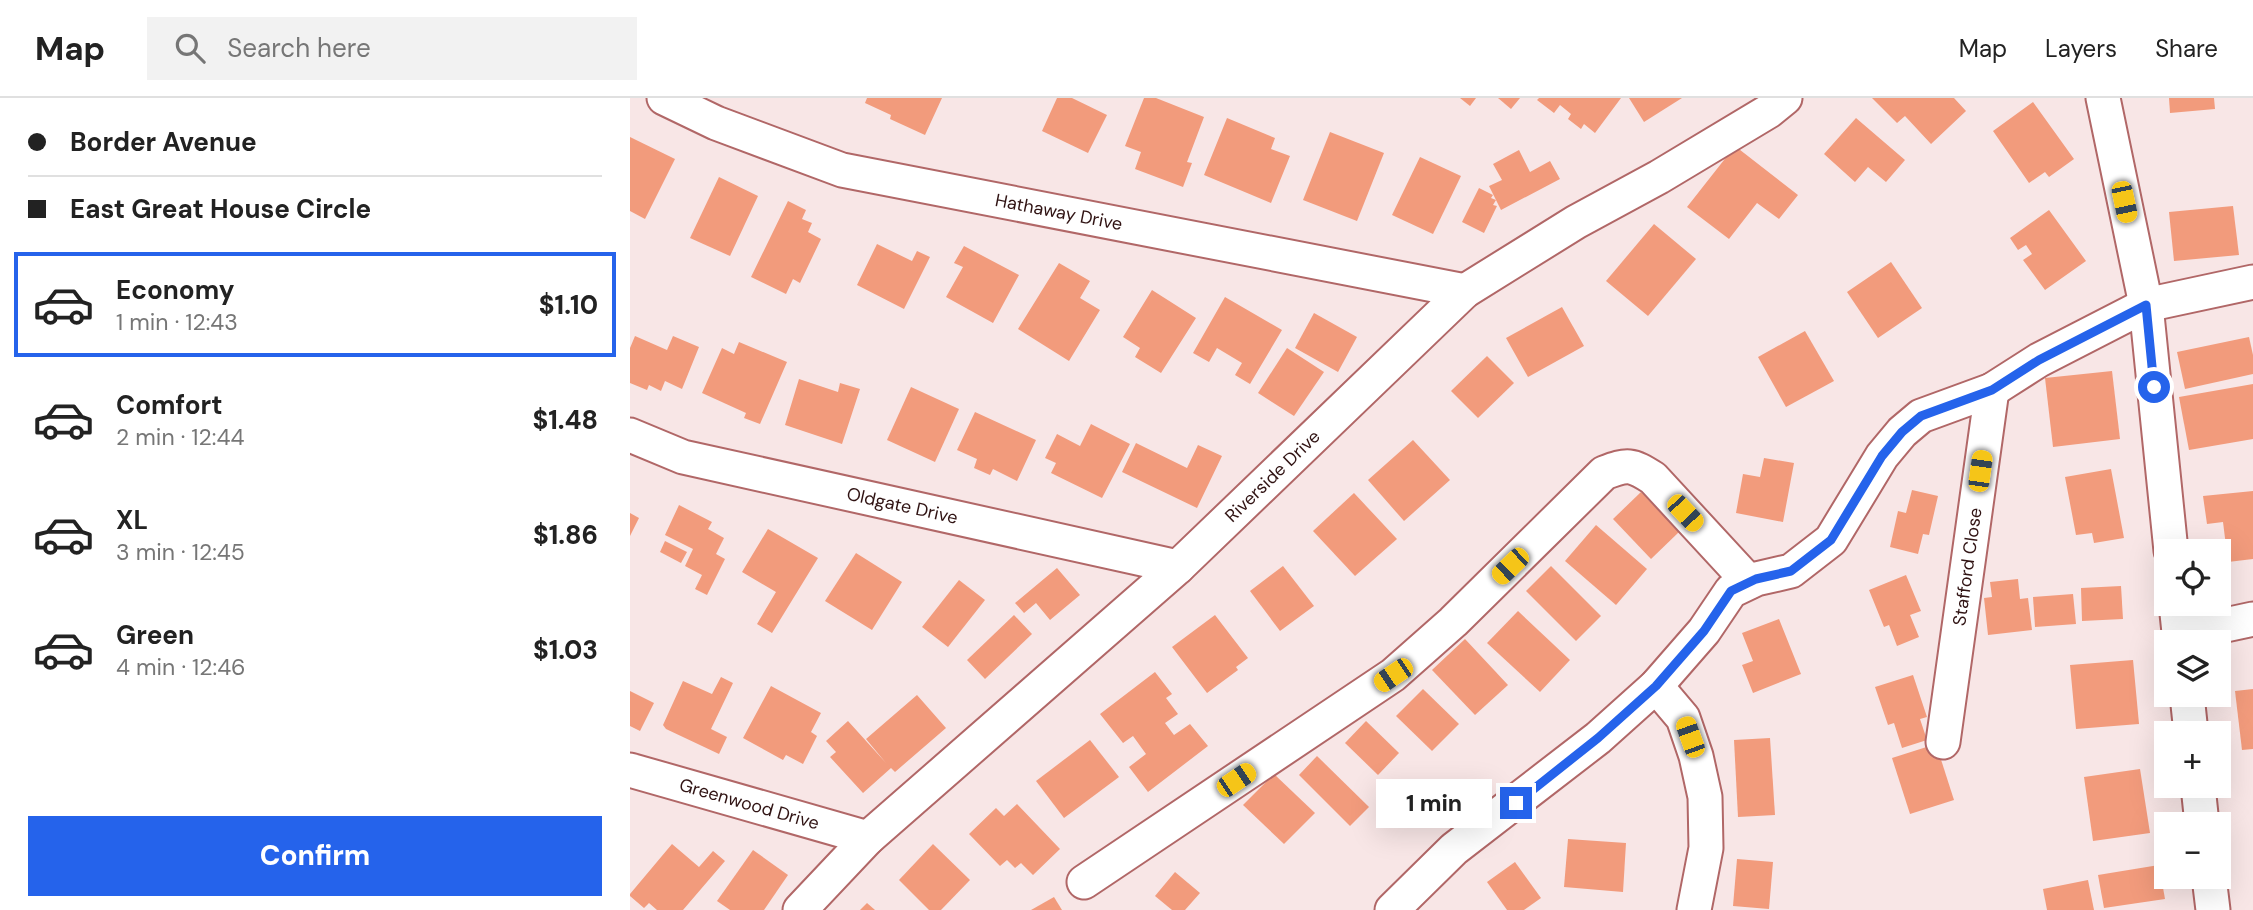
<!DOCTYPE html>
<html lang="en">
<head>
<meta charset="utf-8">
<style>
	body { margin:0; font-family:"DM Sans",sans-serif; background:#f2f2f2; color:#222; height:100vh; display:flex; flex-direction:column; font-size:26px; white-space:nowrap }
	* { box-sizing:border-box; margin:0 }
	p { font-size:23px; color:#767676 }
	.icon { flex:none; width:38px; height:38px; fill:none; stroke:currentColor; stroke-width:2; stroke-linecap:round; stroke-linejoin:round }
	.map { position:relative; flex:1; overflow:hidden }
	.sheet { display:flex; flex-direction:column; background:#fff; width:630px }
	.sheet>* { flex:none }
	.guide { display:grid; align-content:center; height:154px; padding:0 28px; background:#fff }
	.controls { position:absolute; left:1524px; top:441px; display:grid; gap:14px }
	.controls a { display:grid; place-items:center; width:77px; height:77px; border-radius:0px; background:#fff; box-shadow:0 7px 28px #0002; font-size:35px }
	.end { position:absolute; width:32px; height:32px; margin:-16px; border:9px solid #2563eb; background:#fff; box-shadow:0 0 0 4px #fff }
	.from { border-radius:50% }
	.bubble { position:absolute; height:49px; border-radius:0px; background:#fff; box-shadow:0 7px 28px #0002; font-size:23px; font-weight:800; line-height:49px; text-align:center }
	.car { position:absolute; width:21px; height:42px; margin:-21px -10px; border-radius:9px; box-shadow:0 0 5px 2px #0007; background:linear-gradient(#f5c518 24%,#345 0 40%,#f5c518 0 76%,#345 0 86%,#f5c518 0) }
	.guide b { display:flex; align-items:center; gap:24px; height:66px; font-size:26px }
	.guide b+b { border-top:2px solid #e0e0e0 }
	.guide i { width:18px; height:18px; background:#222 }
	ul { padding:0; list-style:none }
	li { display:flex; align-items:center; gap:21px; height:105px; margin:0 14px 10px; padding:0 14px; border:4px solid transparent; border-radius:0px }
	li div { flex:1 }
	li b { display:block; font-size:26px }
	li em { font-style:normal; font-weight:800 }
	li.active { border-color:#2563eb }
	li>.icon { width:63px; height:63px; stroke-width:1.5 }
	.cta { display:flex; gap:14px; margin-top:auto; padding:14px 28px }
	.cta a { flex:1; height:80px; border-radius:0px; background:#2563eb; color:#fff; font-size:28px; font-weight:800; line-height:80px; text-align:center }
	header { display:flex; align-items:center; gap:42px; box-sizing:border-box; height:98px; padding:0 35px; background:#fff; border-bottom:2px solid #e0e0e0 }
	header strong { font-size:33px }
	nav { display:flex; gap:38px; margin-inline-start:auto; font-size:24px }
	.search { width:490px; height:63px; background:#f2f2f2; display:flex; align-items:center; gap:18px; box-sizing:border-box; padding:0 24px; border-radius:0px; color:#767676; font-size:26px }
	main { display:flex; flex:1; min-height:0 }
	.map>svg:first-child { display:block }
	.building { fill:#f29b7c }
	.lines { fill:none; stroke-linecap:round; stroke-linejoin:round }
	.minor-casing { stroke:#b16767; stroke-width:37 }
	.minor { stroke:#fff; stroke-width:33 }
	.route { stroke:#2563eb; stroke-width:9 }
	.labels { text-anchor:middle; stroke-width:6; stroke-linejoin:round; paint-order:stroke }
	.street-label { font-size:18px; fill:#301313; stroke:#f8e6e6 }
</style>
</head>
<body>
<header>
<strong>Map</strong>
<div class="search"><svg class="icon" aria-label="search" viewBox="0 0 24 24"><circle cx="10" cy="10" r="6"/><path d="M15 15l6 6"/></svg>Search here</div>
<nav><a>Map</a><a>Layers</a><a>Share</a></nav>
</header>
<main>
<section class="sheet">
<div class="guide">
<b><i class="from"></i>Border Avenue</b>
<b><i></i>East Great House Circle</b>
</div>
<ul>
<li class="active"><svg class="icon" aria-label="car" viewBox="0 0 24 24"><path d="M5 17H2v-5l4-1 3-4h7l3 4 3 1v5h-3M9 17h6M6 11h13"/><circle cx="7" cy="17" r="2"/><circle cx="17" cy="17" r="2"/></svg><div><b>Economy</b><p>1 min · 12:43</p></div><em>$1.10</em></li>
<li><svg class="icon" aria-label="car" viewBox="0 0 24 24"><path d="M5 17H2v-5l4-1 3-4h7l3 4 3 1v5h-3M9 17h6M6 11h13"/><circle cx="7" cy="17" r="2"/><circle cx="17" cy="17" r="2"/></svg><div><b>Comfort</b><p>2 min · 12:44</p></div><em>$1.48</em></li>
<li><svg class="icon" aria-label="car" viewBox="0 0 24 24"><path d="M5 17H2v-5l4-1 3-4h7l3 4 3 1v5h-3M9 17h6M6 11h13"/><circle cx="7" cy="17" r="2"/><circle cx="17" cy="17" r="2"/></svg><div><b>XL</b><p>3 min · 12:45</p></div><em>$1.86</em></li>
<li><svg class="icon" aria-label="car" viewBox="0 0 24 24"><path d="M5 17H2v-5l4-1 3-4h7l3 4 3 1v5h-3M9 17h6M6 11h13"/><circle cx="7" cy="17" r="2"/><circle cx="17" cy="17" r="2"/></svg><div><b>Green</b><p>4 min · 12:46</p></div><em>$1.03</em></li>
</ul>
<div class="cta"><a>Confirm</a></div>
</section>
<div class="map">
<svg width="1623" height="812" viewBox="0 0 1623 812">
	<rect width="100%" height="100%" fill="#f8e6e6"/>
	<!-- building -->
	<g class="building">
		<path d="M 237,0 L 312,0 L 295,37 L 260,21 L 261,17 L 235,5 Z"/>
		<path d="M 427,0 L 442,0 L 477,17 L 458,55 L 412,33 Z"/>
		<path d="M 514,0 L 526,0 L 574,19 L 557,64 L 562,65 L 553,89 L 505,71 L 511,54 L 495,48 Z"/>
		<path d="M 830,0 L 846,0 L 840,8 Z"/>
		<path d="M 868,0 L 890,0 L 881,11 Z"/>
		<path d="M 909,0 L 991,0 L 965,35 L 954,26 L 951,31 L 938,21 L 941,16 L 930,7 L 924,15 L 907,2 Z"/>
		<path d="M 999,0 L 1052,0 L 1014,24 Z"/>
		<path d="M 1242,0 L 1324,0 L 1336,13 L 1301,46 L 1275,18 L 1267,25 Z"/>
		<path d="M 1539,0 L 1584,0 L 1585,11 L 1540,15 Z"/>
		<path d="M 1403,4 L 1444,61 L 1419,79 L 1415,74 L 1399,85 L 1363,33 Z"/>
		<path d="M 597,20 L 645,40 L 641,51 L 660,58 L 641,105 L 574,77 Z"/>
		<path d="M 1226,20 L 1275,62 L 1256,84 L 1238,69 L 1225,84 L 1194,56 Z"/>
		<path d="M 700,34 L 754,55 L 727,123 L 673,102 Z"/>
		<path d="M 0,39 L 45,61 L 15,121 L 0,113 Z"/>
		<path d="M 1105,48 L 1168,97 L 1149,121 L 1127,105 L 1099,141 L 1057,109 Z"/>
		<path d="M 889,52 L 900,74 L 920,63 L 930,81 L 871,112 L 859,88 L 872,82 L 863,66 Z"/>
		<path d="M 790,59 L 831,78 L 803,136 L 762,117 Z"/>
		<path d="M 89,79 L 128,98 L 100,158 L 60,140 Z"/>
		<path d="M 849,90 L 863,97 L 861,100 L 866,102 L 863,107 L 867,108 L 854,135 L 832,124 Z"/>
		<path d="M 158,103 L 176,112 L 172,121 L 182,125 L 178,134 L 191,141 L 170,185 L 163,181 L 156,196 L 121,179 Z"/>
		<path d="M 1603,108 L 1609,157 L 1544,163 L 1539,114 Z"/>
		<path d="M 1419,112 L 1456,163 L 1415,192 L 1393,162 L 1402,156 L 1396,147 L 1388,152 L 1380,140 Z"/>
		<path d="M 1024,126 L 1066,161 L 1018,218 L 976,183 Z"/>
		<path d="M 247,146 L 282,163 L 287,153 L 300,159 L 274,211 L 227,187 Z"/>
		<path d="M 334,148 L 389,177 L 363,225 L 316,199 L 333,169 L 324,165 Z"/>
		<path d="M 1261,164 L 1292,210 L 1248,240 L 1217,194 Z"/>
		<path d="M 429,165 L 460,183 L 450,200 L 470,212 L 439,263 L 388,231 Z"/>
		<path d="M 522,192 L 566,220 L 531,275 L 505,259 L 510,250 L 493,239 Z"/>
		<path d="M 595,199 L 652,232 L 620,286 L 605,277 L 612,265 L 587,250 L 579,264 L 563,255 Z"/>
		<path d="M 932,209 L 954,248 L 898,279 L 876,240 Z"/>
		<path d="M 684,215 L 727,239 L 708,274 L 665,250 Z"/>
		<path d="M 1175,233 L 1204,283 L 1156,309 L 1128,259 Z"/>
		<path d="M 5,238 L 37,252 L 43,238 L 69,249 L 52,291 L 35,283 L 31,293 L 19,287 L 17,292 L 0,285 L 0,250 Z"/>
		<path d="M 1619,239 L 1623,257 L 1623,276 L 1555,291 L 1547,254 Z"/>
		<path d="M 109,244 L 157,264 L 130,326 L 114,320 L 116,315 L 72,295 L 92,250 L 104,256 Z"/>
		<path d="M 657,250 L 694,274 L 664,318 L 628,295 Z"/>
		<path d="M 857,258 L 884,285 L 848,320 L 821,293 Z"/>
		<path d="M 1482,273 L 1490,341 L 1423,349 L 1415,280 Z"/>
		<path d="M 169,281 L 208,294 L 210,285 L 230,291 L 212,346 L 155,327 Z"/>
		<path d="M 1623,286 L 1623,341 L 1559,352 L 1549,299 Z"/>
		<path d="M 281,289 L 329,311 L 305,364 L 257,342 Z"/>
		<path d="M 345,314 L 406,342 L 387,383 L 363,371 L 360,377 L 344,370 L 347,361 L 327,352 Z"/>
		<path d="M 461,326 L 500,346 L 472,400 L 421,375 L 426,365 L 415,360 L 427,336 L 450,348 Z"/>
		<path d="M 783,342 L 820,382 L 774,423 L 738,382 Z"/>
		<path d="M 506,345 L 557,370 L 568,347 L 592,358 L 567,410 L 492,374 Z"/>
		<path d="M 1134,360 L 1164,365 L 1153,424 L 1106,415 L 1113,376 L 1130,379 Z"/>
		<path d="M 1481,371 L 1494,440 L 1464,445 L 1462,435 L 1446,437 L 1435,379 Z"/>
		<path d="M 1282,392 L 1308,398 L 1299,437 L 1293,436 L 1288,456 L 1260,449 L 1268,413 L 1276,415 Z"/>
		<path d="M 1623,393 L 1623,461 L 1598,464 L 1593,424 L 1577,426 L 1573,398 Z"/>
		<path d="M 1011,394 L 1049,434 L 1021,461 L 983,421 Z"/>
		<path d="M 724,395 L 767,441 L 725,478 L 683,433 Z"/>
		<path d="M 49,407 L 82,424 L 78,431 L 94,440 L 86,456 L 95,461 L 77,497 L 65,491 L 72,477 L 55,468 L 63,451 L 35,437 Z"/>
		<path d="M 0,415 L 9,420 L 0,438 Z"/>
		<path d="M 966,427 L 1017,471 L 986,507 L 935,463 Z"/>
		<path d="M 138,431 L 188,460 L 142,535 L 127,526 L 146,494 L 112,474 Z"/>
		<path d="M 35,443 L 57,454 L 51,465 L 30,454 Z"/>
		<path d="M 226,455 L 272,484 L 242,532 L 195,503 Z"/>
		<path d="M 653,468 L 684,508 L 650,533 L 620,493 Z"/>
		<path d="M 921,468 L 971,518 L 946,543 L 896,493 Z"/>
		<path d="M 427,470 L 450,497 L 420,522 L 406,505 L 394,515 L 385,505 Z"/>
		<path d="M 1276,477 L 1291,513 L 1280,517 L 1289,539 L 1267,548 L 1259,527 L 1254,529 L 1239,492 Z"/>
		<path d="M 1388,481 L 1390,501 L 1398,500 L 1402,532 L 1358,537 L 1354,500 L 1362,499 L 1360,484 Z"/>
		<path d="M 329,482 L 355,502 L 318,549 L 292,529 Z"/>
		<path d="M 1491,488 L 1493,521 L 1452,523 L 1451,490 Z"/>
		<path d="M 1443,496 L 1446,526 L 1405,529 L 1403,499 Z"/>
		<path d="M 888,513 L 940,562 L 910,594 L 857,545 Z"/>
		<path d="M 384,517 L 402,536 L 355,581 L 337,562 Z"/>
		<path d="M 585,517 L 618,560 L 606,569 L 608,572 L 577,595 L 542,549 Z"/>
		<path d="M 1149,521 L 1171,576 L 1123,595 L 1112,567 L 1123,563 L 1112,535 Z"/>
		<path d="M 835,541 L 878,587 L 845,617 L 802,572 Z"/>
		<path d="M 1503,562 L 1509,626 L 1446,631 L 1440,567 Z"/>
		<path d="M 525,574 L 542,596 L 536,600 L 548,616 L 535,625 L 544,637 L 560,626 L 578,648 L 518,694 L 499,669 L 516,656 L 503,638 L 493,645 L 470,616 Z"/>
		<path d="M 1283,577 L 1297,619 L 1290,621 L 1297,642 L 1272,650 L 1264,625 L 1258,627 L 1245,589 Z"/>
		<path d="M 91,579 L 103,585 L 81,631 L 97,639 L 89,656 L 36,631 L 33,627 L 53,583 L 82,596 Z"/>
		<path d="M 141,588 L 191,615 L 181,634 L 187,638 L 173,666 L 156,657 L 153,662 L 113,640 Z"/>
		<path d="M 793,591 L 829,626 L 802,653 L 766,618 Z"/>
		<path d="M 1623,591 L 1623,651 L 1612,652 L 1605,593 Z"/>
		<path d="M 0,593 L 24,605 L 10,633 L 0,628 Z"/>
		<path d="M 287,597 L 316,630 L 265,674 L 261,670 L 233,695 L 200,659 L 206,654 L 196,643 L 218,623 L 256,665 L 236,641 Z"/>
		<path d="M 736,623 L 769,655 L 748,677 L 715,645 Z"/>
		<path d="M 1140,640 L 1145,717 L 1108,719 L 1104,642 Z"/>
		<path d="M 460,642 L 489,679 L 434,720 L 406,683 Z"/>
		<path d="M 1306,646 L 1324,702 L 1280,716 L 1262,660 Z"/>
		<path d="M 687,658 L 739,709 L 720,728 L 669,677 Z"/>
		<path d="M 1510,671 L 1520,735 L 1463,743 L 1454,679 Z"/>
		<path d="M 644,676 L 685,715 L 654,746 L 613,707 Z"/>
		<path d="M 387,706 L 430,751 L 403,777 L 391,765 L 385,770 L 377,762 L 370,768 L 339,736 L 366,710 L 374,718 Z"/>
		<path d="M 938,741 L 996,745 L 993,794 L 934,789 Z"/>
		<path d="M 42,746 L 69,769 L 83,753 L 95,763 L 53,812 L 27,812 L 19,805 L 14,810 L 0,798 L 0,796 Z"/>
		<path d="M 303,746 L 340,782 L 311,812 L 299,812 L 269,782 Z"/>
		<path d="M 123,752 L 158,777 L 134,812 L 100,812 L 87,803 Z"/>
		<path d="M 1107,761 L 1143,764 L 1139,811 L 1103,808 Z"/>
		<path d="M 885,764 L 911,800 L 894,812 L 877,812 L 857,784 Z"/>
		<path d="M 1529,767 L 1535,801 L 1474,810 L 1468,777 Z"/>
		<path d="M 545,774 L 570,795 L 555,812 L 542,812 L 525,798 Z"/>
		<path d="M 1458,782 L 1464,812 L 1417,812 L 1413,791 Z"/>
		<path d="M 424,799 L 432,812 L 401,812 Z"/>
		<path d="M 237,805 L 245,812 L 230,812 Z"/>
	</g>
	<g class="lines">
		<!-- minor casing -->
		<g class="minor-casing">
			<g id="minor">
				<path id="s1" d="M 34,0 L 86,25 L 212,72 L 835,193"/>
				<path d="M 1473,0 L 1516,207 L 1541,453"/>
				<path id="s2" d="M 0,337 L 53,359 L 548,469"/>
				<path d="M 1546,506 L 1550,544"/>
				<path d="M 1549,537 L 1623,521"/>
				<path d="M 1026,588 L 1053,620 L 1066,658 L 1075,699 L 1076,750 L 1064,812"/>
				<path d="M 1557,597 L 1561,635"/>
				<path id="s3" d="M 1313,644 L 1362,292"/>
				<path id="s4" d="M 0,672 L 238,740"/>
				<path d="M 1568,688 L 1572,726"/>
				<path d="M 1579,779 L 1583,812"/>
				<path d="M 454,784 L 763,577 L 823,524 L 974,375 C 998,366 1001,366 1023,380 L 1119,484"/>
				<path id="s5" d="M 170,812 L 238,740 L 548,469 L 835,193 L 946,124 L 1029,79 L 1139,13 L 1155,0"/>
				<path d="M 762,812 L 824,751 L 968,640 L 1026,588 L 1074,533 L 1101,493 L 1126,481 L 1161,473 L 1201,442 L 1252,358 L 1272,334 L 1291,318 L 1362,292 L 1409,262 L 1516,207 L 1623,184"/>
			</g>
		</g>
		<!-- minor -->
		<use href="#minor" class="minor"/>
	</g>
	<g class="lines">
		<!-- route -->
		<path class="route" d="M 886,705 L 968,640 L 1026,588 L 1074,533 L 1101,493 L 1126,481 L 1161,473 L 1201,442 L 1252,358 L 1272,334 L 1291,318 L 1362,292 L 1409,262 L 1516,207 L 1524,289"/>
	</g>
	<g class="labels">
		<!-- street labels -->
		<g class="street-label">
			<text dy="6" stroke="none"><textPath href="#s1" startOffset="413">Hathaway Drive</textPath></text>
			<text dy="6" stroke="none"><textPath href="#s5" startOffset="642">Riverside Drive</textPath></text>
			<text dy="6" stroke="none"><textPath href="#s2" startOffset="282">Oldgate Drive</textPath></text>
			<text dy="6" stroke="none"><textPath href="#s3" startOffset="177">Stafford Close</textPath></text>
			<text dy="6" stroke="none"><textPath href="#s4" startOffset="124">Greenwood Drive</textPath></text>
		</g>
	</g>
</svg>
<div class="controls">
<a><svg class="icon" aria-label="locate" viewBox="0 0 24 24"><circle cx="12" cy="12" r="6"/><path d="M12 2v4M12 18v4M2 12h4M18 12h4"/></svg></a>
<a><svg class="icon" aria-label="layers" viewBox="0 0 24 24"><path d="M12 4l9 5-9 5-9-5zM3 14l9 5 9-5"/></svg></a>
<a>+</a>
<a>−</a>
</div>
<i class="end from" style="left:1524px;top:289px"></i>
<i class="end" style="left:886px;top:705px"></i>
<div class="bubble" style="left:746px;top:681px;width:116px">1 min</div>
<i class="car" style="left:1494px;top:104px;rotate:168deg"></i>
<i class="car" style="left:1350px;top:373px;rotate:8deg"></i>
<i class="car" style="left:1055px;top:415px;rotate:137deg"></i>
<i class="car" style="left:880px;top:468px;rotate:226deg"></i>
<i class="car" style="left:763px;top:577px;rotate:236deg"></i>
<i class="car" style="left:1060px;top:639px;rotate:340deg"></i>
<i class="car" style="left:606px;top:682px;rotate:56deg"></i>
</div>
</main>
</body>
</html>
